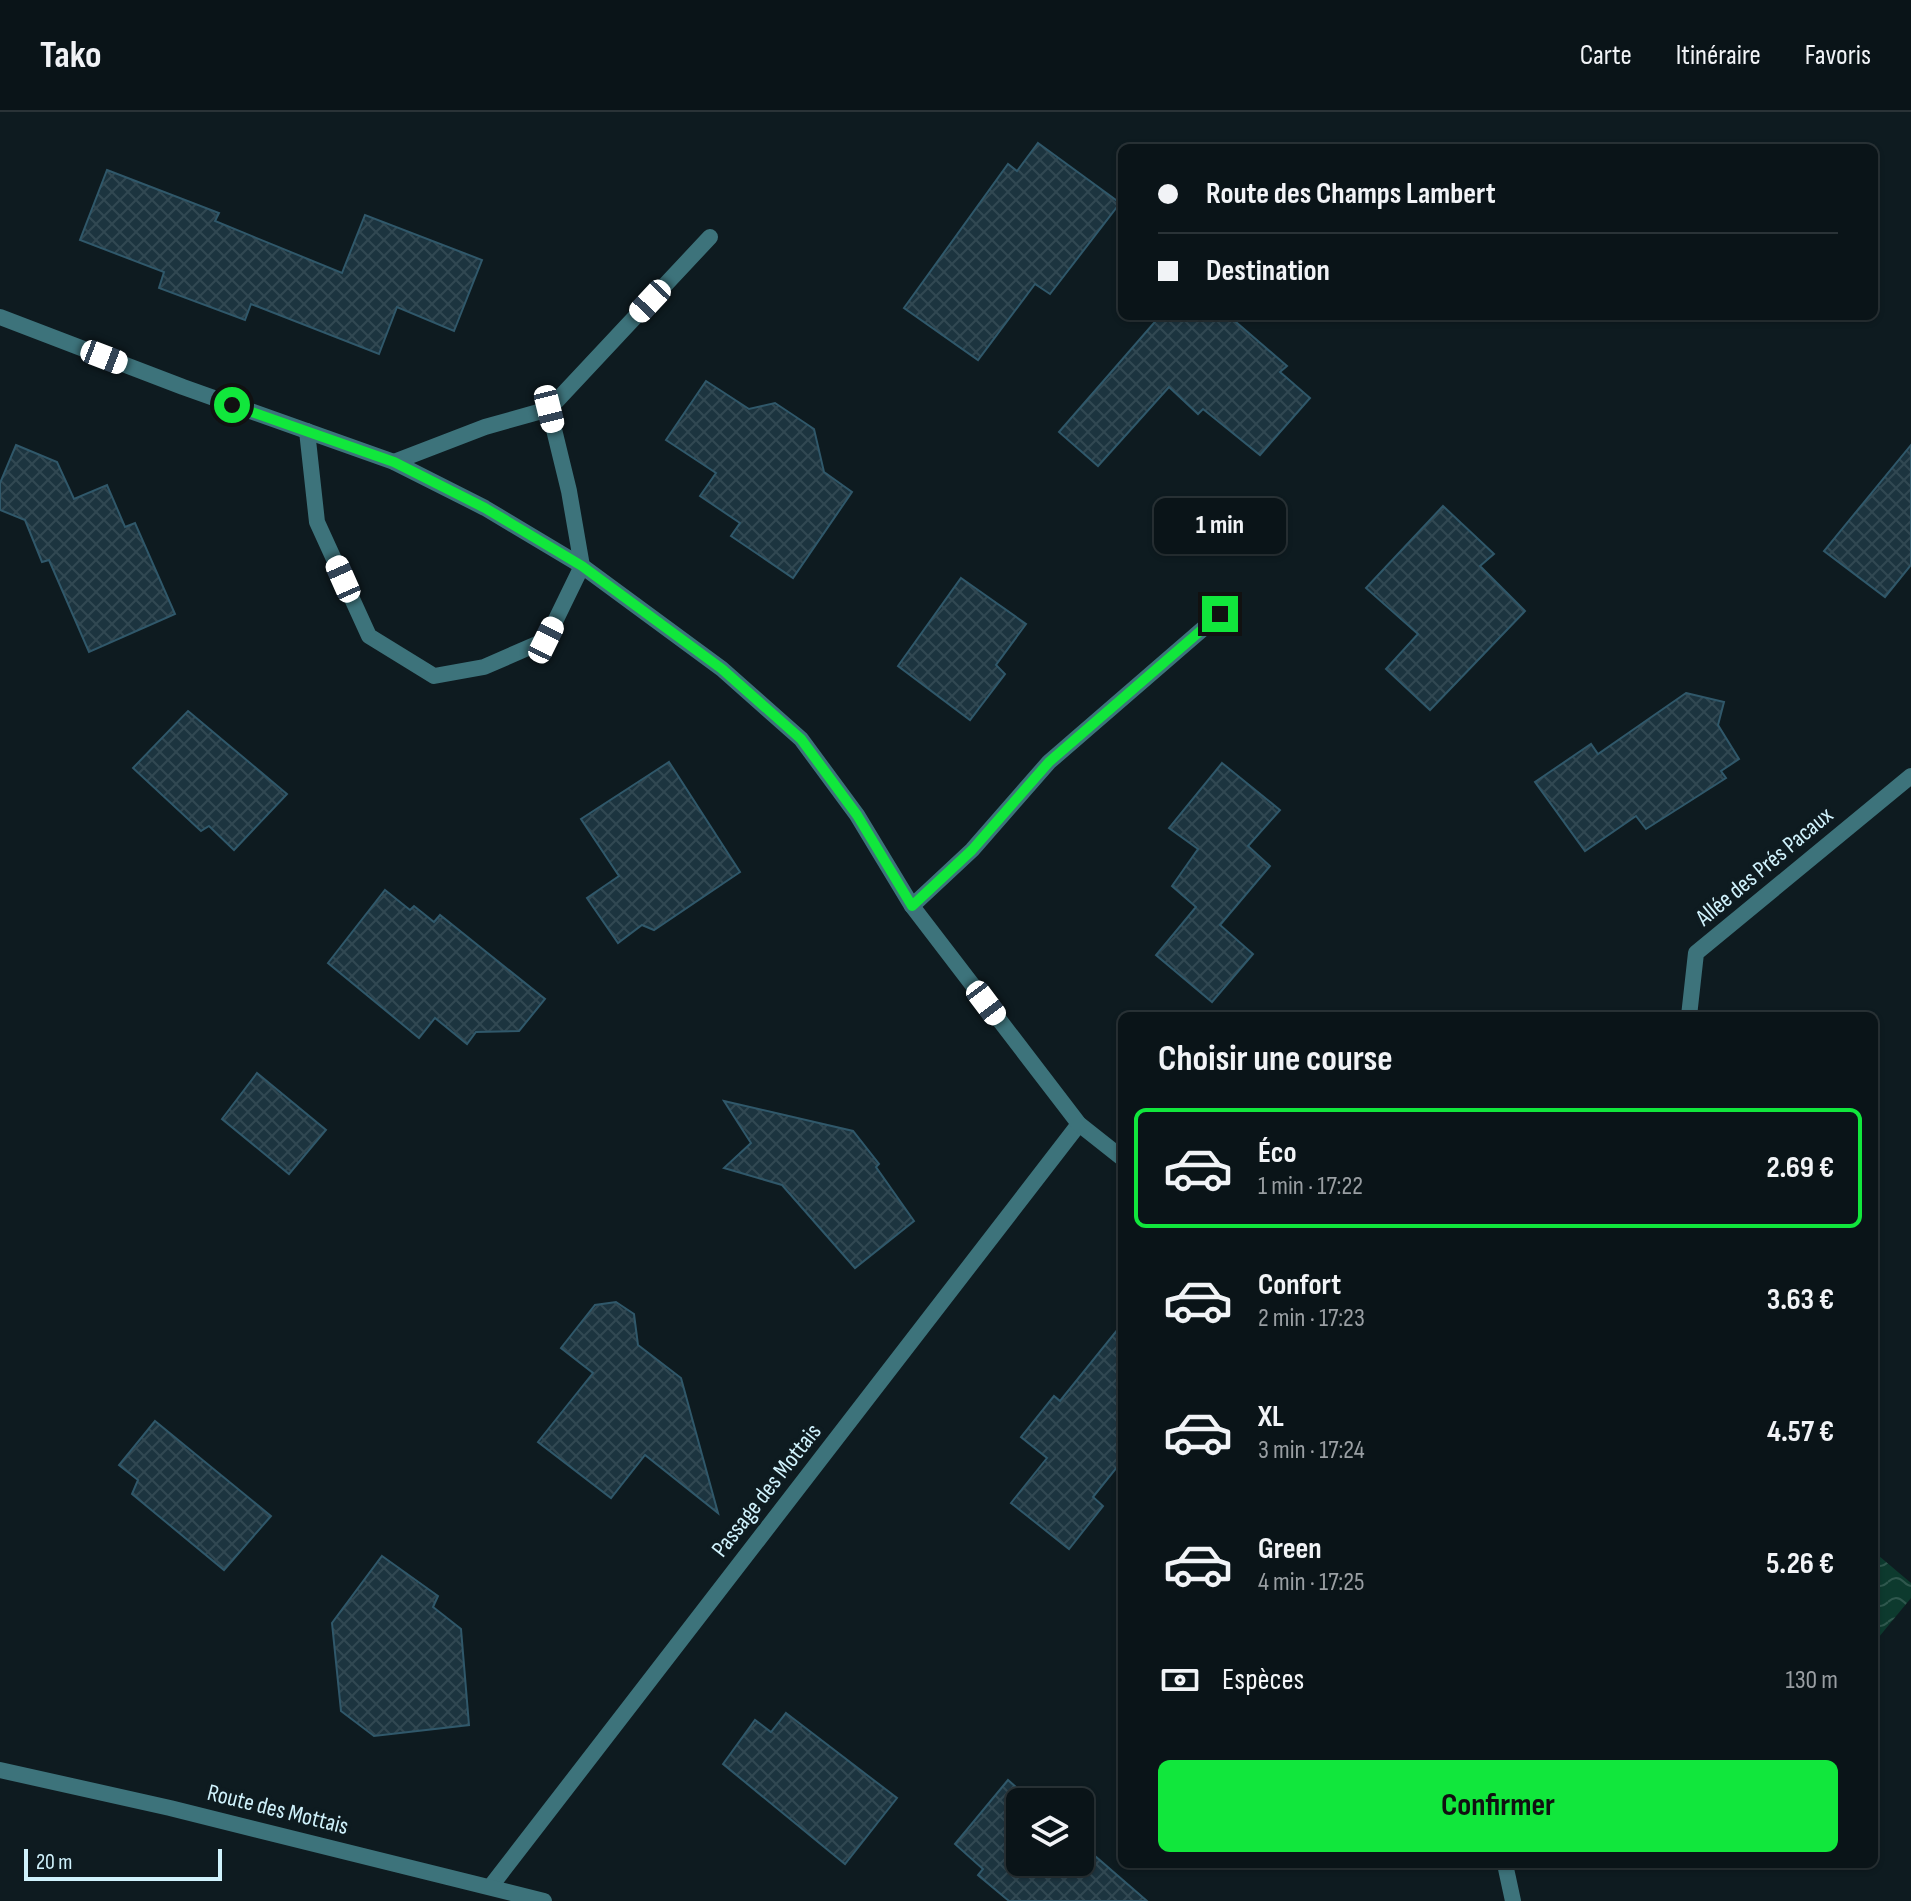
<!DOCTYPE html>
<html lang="fr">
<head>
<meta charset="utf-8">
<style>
	body { margin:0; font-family:"Sofia Sans Condensed",sans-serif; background:#131d21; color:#f1f3f6; height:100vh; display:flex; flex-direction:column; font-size:30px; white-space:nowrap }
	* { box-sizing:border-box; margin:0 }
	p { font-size:26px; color:#999ea2 }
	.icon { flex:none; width:44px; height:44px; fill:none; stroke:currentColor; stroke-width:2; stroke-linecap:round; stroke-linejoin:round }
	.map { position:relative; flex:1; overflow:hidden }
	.sheet { position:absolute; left:1118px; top:900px; width:760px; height:856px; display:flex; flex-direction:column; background:#0a1418; border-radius:12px; box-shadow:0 2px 6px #0004,0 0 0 2px #2a3337 }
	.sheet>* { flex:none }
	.banner { position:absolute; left:1118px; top:32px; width:760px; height:176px; border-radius:12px; box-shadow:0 2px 6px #0004,0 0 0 2px #2a3337; display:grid; align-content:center; height:176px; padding:0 40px; background:#0a1418 }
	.buttons { position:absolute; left:1006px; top:1676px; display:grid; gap:16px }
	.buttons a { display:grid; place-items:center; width:88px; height:88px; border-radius:12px; background:#0a1418; box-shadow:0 2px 6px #0004,0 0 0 2px #2a3337; font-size:40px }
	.scale { position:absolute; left:24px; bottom:20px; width:198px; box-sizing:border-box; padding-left:8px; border:4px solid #d0f2fc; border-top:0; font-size:22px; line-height:28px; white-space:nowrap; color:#d0f2fc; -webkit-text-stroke:6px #0e1b20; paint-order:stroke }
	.end { position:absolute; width:36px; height:36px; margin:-18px; border:10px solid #11e73c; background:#111; box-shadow:0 0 0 4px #111 }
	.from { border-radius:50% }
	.bubble { position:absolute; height:56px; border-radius:12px; background:#0a1418; box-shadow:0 2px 6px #0004,0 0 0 2px #2a3337; font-size:26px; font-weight:700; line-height:56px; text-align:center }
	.car { position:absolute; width:24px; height:48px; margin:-24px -12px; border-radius:10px; box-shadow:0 0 6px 2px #0007; background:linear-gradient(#fff 24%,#345 0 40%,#fff 0 76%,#345 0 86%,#fff 0) }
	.banner b { display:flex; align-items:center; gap:28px; height:76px; font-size:30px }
	.banner b+b { border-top:2px solid #2a3337 }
	.banner i { width:20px; height:20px; background:#f1f3f6 }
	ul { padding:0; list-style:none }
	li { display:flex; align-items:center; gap:24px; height:120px; margin:0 16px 12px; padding:0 24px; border:4px solid transparent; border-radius:12px }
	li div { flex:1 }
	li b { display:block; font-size:30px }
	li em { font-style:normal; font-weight:700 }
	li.active { border-color:#11e73c }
	li>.icon { width:72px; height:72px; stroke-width:1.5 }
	h2 { padding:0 40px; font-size:36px; line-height:96px }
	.pay { display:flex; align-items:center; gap:20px; height:88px; padding:0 40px; font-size:30px }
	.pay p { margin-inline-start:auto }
	.action { display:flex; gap:16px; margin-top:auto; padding:16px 40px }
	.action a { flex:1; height:92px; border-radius:12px; background:#11e73c; color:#111; font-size:32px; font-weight:700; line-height:92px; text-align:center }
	header { display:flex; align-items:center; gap:48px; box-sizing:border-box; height:112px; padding:0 40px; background:#0a1418; border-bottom:2px solid #2a3337 }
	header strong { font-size:38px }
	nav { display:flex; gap:44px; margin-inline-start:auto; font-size:28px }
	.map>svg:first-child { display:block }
	.water { fill:url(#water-waves) }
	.building { fill:url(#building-cross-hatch); stroke:#30586a; stroke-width:2 }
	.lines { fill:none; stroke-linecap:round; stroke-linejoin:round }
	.service { stroke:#3d737b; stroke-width:16 }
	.minor { stroke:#3d737b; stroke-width:16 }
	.route { stroke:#11e73c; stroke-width:10 }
	.labels { text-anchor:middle; stroke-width:8; stroke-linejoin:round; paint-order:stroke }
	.street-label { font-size:24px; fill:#d0f2fc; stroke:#0e1b20 }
</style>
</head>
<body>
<header>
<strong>Tako</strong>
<nav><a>Carte</a><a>Itinéraire</a><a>Favoris</a></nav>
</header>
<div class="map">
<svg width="1911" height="1789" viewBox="0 0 1911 1789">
	<defs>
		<pattern id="water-waves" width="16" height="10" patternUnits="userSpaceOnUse" patternTransform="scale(2)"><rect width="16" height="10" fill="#0d3a2e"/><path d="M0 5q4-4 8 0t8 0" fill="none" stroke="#2f574d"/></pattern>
		<pattern id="building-cross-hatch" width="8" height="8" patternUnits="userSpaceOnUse" patternTransform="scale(2)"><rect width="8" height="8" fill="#1c343f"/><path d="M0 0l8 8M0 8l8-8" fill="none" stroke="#314852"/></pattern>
	</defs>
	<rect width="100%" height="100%" fill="#0e1b20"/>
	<!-- water -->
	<path class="water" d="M 1879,1444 L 1911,1471 L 1911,1486 L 1874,1531 L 1874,1450 Z"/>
	<!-- building -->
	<g class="building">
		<path d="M 1038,31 L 1120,91 L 1050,182 L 1035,172 L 978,248 L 904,196 L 1008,52 L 1017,59 Z"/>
		<path d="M 107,58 L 219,101 L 215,109 L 342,161 L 365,103 L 482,148 L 454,219 L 397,195 L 379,242 L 251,192 L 245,208 L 159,176 L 164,160 L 80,128 Z"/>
		<path d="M 1160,204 L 1229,204 L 1287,254 L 1280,260 L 1310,286 L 1260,343 L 1203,297 L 1198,302 L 1169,275 L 1098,354 L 1059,320 Z"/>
		<path d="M 706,269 L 749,297 L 775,291 L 814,317 L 824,360 L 852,380 L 793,466 L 731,424 L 740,411 L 700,384 L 716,361 L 666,328 Z"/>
		<path d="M 16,333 L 57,350 L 74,387 L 107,373 L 125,415 L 135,411 L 175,502 L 89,540 L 49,448 L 42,450 L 25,408 L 0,398 L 0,371 Z"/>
		<path d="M 1911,333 L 1911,453 L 1885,485 L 1824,439 Z"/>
		<path d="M 1443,394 L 1494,442 L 1480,454 L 1525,499 L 1430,598 L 1386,557 L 1418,522 L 1366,476 Z"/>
		<path d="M 961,466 L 1026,512 L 996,553 L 1005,562 L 970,608 L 898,554 Z"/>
		<path d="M 1686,581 L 1724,590 L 1718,613 L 1739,647 L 1721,659 L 1726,666 L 1646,717 L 1636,704 L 1585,739 L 1535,670 L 1591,632 L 1598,642 Z"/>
		<path d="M 188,599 L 287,682 L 234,738 L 209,714 L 201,719 L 133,656 Z"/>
		<path d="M 669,650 L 740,760 L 654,818 L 642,813 L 618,831 L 587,786 L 619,764 L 581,707 Z"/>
		<path d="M 1222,651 L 1280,698 L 1248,734 L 1270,754 L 1220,813 L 1253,842 L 1212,890 L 1156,843 L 1196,795 L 1172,774 L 1198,737 L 1169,716 Z"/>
		<path d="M 385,778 L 410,798 L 414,794 L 434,810 L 440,803 L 545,887 L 519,919 L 476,920 L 467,932 L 435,906 L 419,926 L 328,851 Z"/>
		<path d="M 257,961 L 326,1018 L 289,1062 L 222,1007 Z"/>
		<path d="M 724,989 L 853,1019 L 879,1052 L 876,1055 L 914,1109 L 855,1156 L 782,1073 L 724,1056 L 751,1031 Z"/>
		<path d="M 616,1190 L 634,1202 L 638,1233 L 681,1266 L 718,1401 L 645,1343 L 611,1386 L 538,1330 L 593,1261 L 561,1236 L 595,1193 Z"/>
		<path d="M 1122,1212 L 1122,1349 L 1093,1385 L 1103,1394 L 1069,1437 L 1011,1391 L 1047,1346 L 1021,1325 L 1054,1284 L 1060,1289 Z"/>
		<path d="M 155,1309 L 271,1404 L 224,1458 L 132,1382 L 138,1368 L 119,1353 Z"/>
		<path d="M 382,1444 L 438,1484 L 433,1495 L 461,1517 L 469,1613 L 374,1624 L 341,1599 L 332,1511 Z"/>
		<path d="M 786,1601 L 897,1686 L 845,1752 L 723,1652 L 755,1608 L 771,1620 Z"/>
		<path d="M 1008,1668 L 1033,1690 L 1020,1690 L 1020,1750 L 1080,1750 L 1080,1731 L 1147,1789 L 1009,1789 L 978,1763 L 983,1757 L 955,1732 Z"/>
	</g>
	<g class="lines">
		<!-- service -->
		<g class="service">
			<path d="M 549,297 L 710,125"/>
			<path d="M 307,319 L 317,410 L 369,524 L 434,564 L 484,555 L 546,528 L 582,454 L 569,379 L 549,297 L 485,315 L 394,350"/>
			<path d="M 912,794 L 972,738 L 1049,650 L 1220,502"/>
			<path d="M 491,1774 L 1079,1012"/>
		</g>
		<!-- minor -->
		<g class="minor">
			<path d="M 0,205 L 183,275 L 394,350 L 485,396 L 582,454 L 722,557 L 801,627 L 857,703 L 912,794 L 1079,1012 L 1122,1046"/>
			<path d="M 1689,904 L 1696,841 L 1911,664"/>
			<path d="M 0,1658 L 170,1696 L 544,1789"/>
			<path d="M 1505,1752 L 1513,1789"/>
		</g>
	</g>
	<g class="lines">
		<!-- route -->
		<path class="route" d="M 232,293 L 394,350 L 485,396 L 582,454 L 722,557 L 801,627 L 857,703 L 912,794 L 972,738 L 1049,650 L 1220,502"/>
	</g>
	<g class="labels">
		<!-- street labels -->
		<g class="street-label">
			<text transform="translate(1764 754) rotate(-40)" y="8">Allée des Prés Pacaux</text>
			<text transform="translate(766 1378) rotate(-52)" y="8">Passage des Mottais</text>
			<text transform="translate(278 1697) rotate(14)" y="8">Route des Mottais</text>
		</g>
	</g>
</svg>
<div class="buttons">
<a><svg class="icon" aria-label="layers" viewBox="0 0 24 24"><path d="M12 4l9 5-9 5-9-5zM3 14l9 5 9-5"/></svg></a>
</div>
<div class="scale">20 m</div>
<i class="end from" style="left:232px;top:293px"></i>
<i class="end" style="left:1220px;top:502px"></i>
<div class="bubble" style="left:1154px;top:386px;width:132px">1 min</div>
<i class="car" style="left:650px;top:189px;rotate:223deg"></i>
<i class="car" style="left:104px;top:245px;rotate:111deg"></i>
<i class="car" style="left:549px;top:297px;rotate:166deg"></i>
<i class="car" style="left:343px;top:467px;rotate:336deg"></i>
<i class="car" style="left:546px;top:528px;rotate:26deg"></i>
<i class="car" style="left:986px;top:891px;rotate:143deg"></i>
<div class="banner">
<b><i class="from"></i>Route des Champs Lambert</b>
<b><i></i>Destination</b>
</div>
<section class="sheet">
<h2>Choisir une course</h2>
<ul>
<li class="active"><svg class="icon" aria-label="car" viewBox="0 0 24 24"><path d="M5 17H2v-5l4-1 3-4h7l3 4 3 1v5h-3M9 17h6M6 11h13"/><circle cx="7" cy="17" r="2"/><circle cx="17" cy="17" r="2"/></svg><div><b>Éco</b><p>1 min · 17:22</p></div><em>2.69 €</em></li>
<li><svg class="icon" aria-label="car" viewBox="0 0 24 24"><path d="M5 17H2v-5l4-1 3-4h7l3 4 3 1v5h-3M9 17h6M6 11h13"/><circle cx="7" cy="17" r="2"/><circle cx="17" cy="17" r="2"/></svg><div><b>Confort</b><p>2 min · 17:23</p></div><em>3.63 €</em></li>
<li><svg class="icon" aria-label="car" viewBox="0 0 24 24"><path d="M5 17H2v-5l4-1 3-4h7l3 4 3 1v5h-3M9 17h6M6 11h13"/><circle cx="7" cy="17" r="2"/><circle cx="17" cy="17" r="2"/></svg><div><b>XL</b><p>3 min · 17:24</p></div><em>4.57 €</em></li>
<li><svg class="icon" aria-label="car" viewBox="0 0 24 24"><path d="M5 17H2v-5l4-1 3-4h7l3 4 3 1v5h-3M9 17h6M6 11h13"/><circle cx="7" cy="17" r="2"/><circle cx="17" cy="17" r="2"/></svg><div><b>Green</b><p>4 min · 17:25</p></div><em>5.26 €</em></li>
</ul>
<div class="pay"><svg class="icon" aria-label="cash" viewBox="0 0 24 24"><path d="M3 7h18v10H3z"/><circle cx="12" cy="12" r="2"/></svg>Espèces<p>130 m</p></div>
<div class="action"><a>Confirmer</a></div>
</section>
</div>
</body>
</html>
